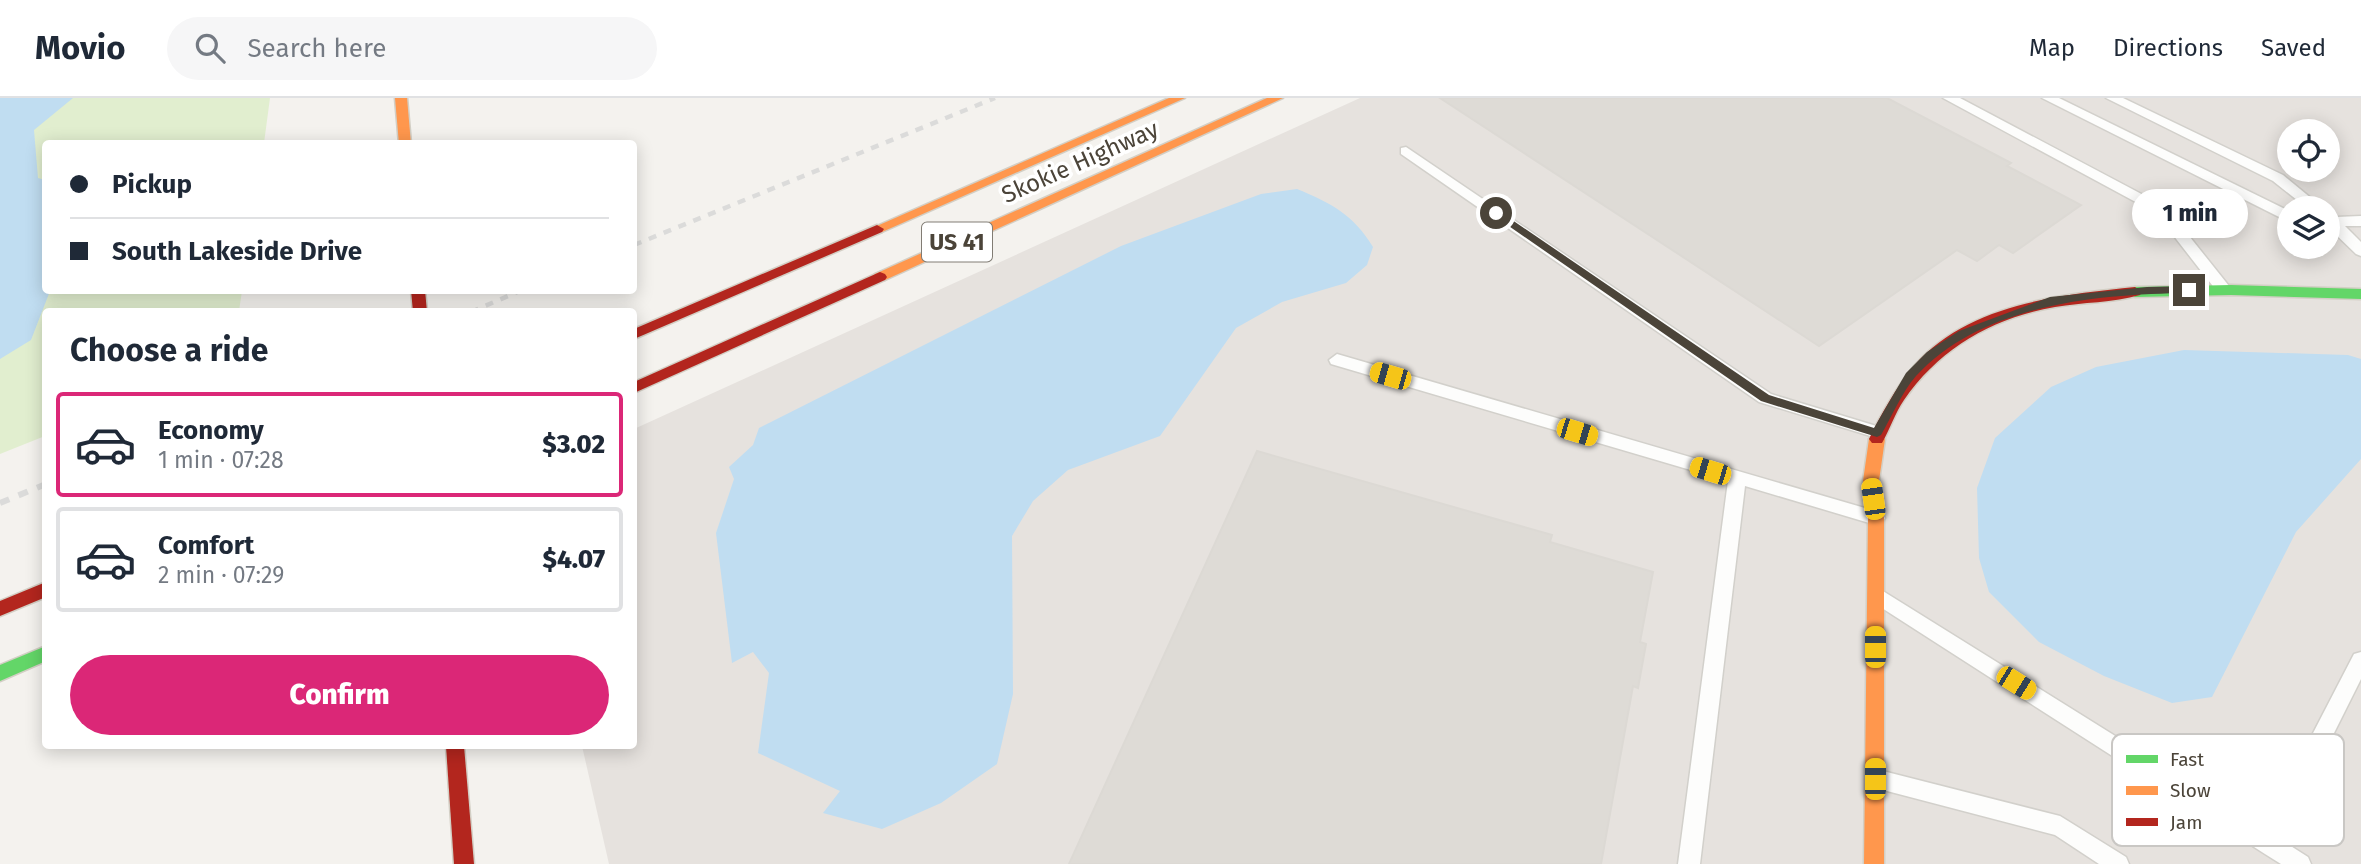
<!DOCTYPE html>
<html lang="en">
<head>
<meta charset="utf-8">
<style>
	body { margin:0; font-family:"Fira Sans",sans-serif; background:#f6f6f7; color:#1f2937; height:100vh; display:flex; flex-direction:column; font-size:26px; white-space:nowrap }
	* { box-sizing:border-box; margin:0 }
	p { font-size:23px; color:#747a83 }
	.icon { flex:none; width:38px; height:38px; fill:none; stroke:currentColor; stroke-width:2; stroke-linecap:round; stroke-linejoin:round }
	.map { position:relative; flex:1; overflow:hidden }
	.drawer { position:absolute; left:42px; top:210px; width:595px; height:441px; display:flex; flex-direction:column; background:#fff; border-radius:7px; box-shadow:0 4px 18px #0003 }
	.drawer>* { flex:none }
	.top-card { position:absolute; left:42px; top:42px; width:595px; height:154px; border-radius:7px; box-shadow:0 4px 18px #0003; display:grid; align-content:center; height:154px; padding:0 28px; background:#fff }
	.controls { position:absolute; left:2277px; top:21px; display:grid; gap:14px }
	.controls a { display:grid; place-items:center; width:63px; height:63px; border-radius:50%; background:#fff; box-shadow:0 4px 18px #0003; font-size:35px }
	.end { position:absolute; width:32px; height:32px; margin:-16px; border:9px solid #4b4439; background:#fff; box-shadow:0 0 0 4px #fff }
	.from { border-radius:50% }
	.bubble { position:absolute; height:49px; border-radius:24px; background:#fff; box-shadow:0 4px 18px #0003; font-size:23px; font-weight:800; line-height:49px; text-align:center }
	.car { position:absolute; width:21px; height:42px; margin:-21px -10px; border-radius:9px; box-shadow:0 0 5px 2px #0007; background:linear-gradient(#f5c518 24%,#345 0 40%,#f5c518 0 76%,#345 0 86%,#f5c518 0) }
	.top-card b { display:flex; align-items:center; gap:24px; height:66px; font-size:26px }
	.top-card b+b { border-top:2px solid #e0e1e3 }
	.top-card i { width:18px; height:18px; background:#1f2937 }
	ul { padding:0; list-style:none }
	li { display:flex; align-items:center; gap:21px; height:105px; margin:0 14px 10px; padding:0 14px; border:4px solid #e0e1e3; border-radius:7px }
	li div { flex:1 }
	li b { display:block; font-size:26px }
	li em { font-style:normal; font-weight:800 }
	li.on { border-color:#db2777 }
	li>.icon { width:63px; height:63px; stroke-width:1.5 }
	h2 { padding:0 28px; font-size:32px; line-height:84px }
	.primary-button { display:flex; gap:14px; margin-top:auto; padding:14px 28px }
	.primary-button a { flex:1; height:80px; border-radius:42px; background:#db2777; color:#fff; font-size:28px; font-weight:800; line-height:80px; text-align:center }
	header { display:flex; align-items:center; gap:42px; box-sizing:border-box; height:98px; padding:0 35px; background:#fff; border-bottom:2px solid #e0e1e3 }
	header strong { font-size:33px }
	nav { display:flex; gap:38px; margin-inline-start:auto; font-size:24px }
	.search { width:490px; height:63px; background:#f6f6f7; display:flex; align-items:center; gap:18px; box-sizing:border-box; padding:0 24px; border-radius:38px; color:#747a83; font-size:26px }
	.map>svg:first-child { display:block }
	.industrial { fill:#e6e2de; fill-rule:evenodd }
	.green { fill:#e1eecf }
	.water { fill:#c0ddf1 }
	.building { fill:#dedbd6; stroke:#dcd9d4; stroke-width:2 }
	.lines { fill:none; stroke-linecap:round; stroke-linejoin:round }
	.lane-casing { stroke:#d2d0cb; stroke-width:3 }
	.fast-casing { stroke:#d3cfc5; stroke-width:3 }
	.slow-casing { stroke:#d3cfc5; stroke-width:3 }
	.jam-casing { stroke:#d3cfc5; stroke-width:3 }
	.lane { fill:#fdfdfc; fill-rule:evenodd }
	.fast { fill:#63d668; fill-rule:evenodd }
	.slow { fill:#ff974d; fill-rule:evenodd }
	.jam { fill:#b3261e; fill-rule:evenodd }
	.rail-far1 { stroke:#dbdbda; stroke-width:4.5; stroke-dasharray:8 8; stroke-linecap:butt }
	.rail { stroke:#dbdbda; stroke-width:6; stroke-dasharray:10 10; stroke-linecap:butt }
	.route { fill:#4b4439 }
	.labels { text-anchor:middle; stroke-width:7; stroke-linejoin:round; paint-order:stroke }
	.shield { fill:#fff; stroke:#817c74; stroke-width:2 }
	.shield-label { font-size:23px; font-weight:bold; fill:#4b4439 }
	.street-label { font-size:24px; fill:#4b4439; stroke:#fff }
	.key { fill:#fff; stroke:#c9c7c4; stroke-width:2 }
	.key-label { font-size:19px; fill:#4b4439 }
</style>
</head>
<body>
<header>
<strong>Movio</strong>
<div class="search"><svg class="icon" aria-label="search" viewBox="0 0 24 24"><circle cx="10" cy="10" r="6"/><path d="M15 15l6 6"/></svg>Search here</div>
<nav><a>Map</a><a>Directions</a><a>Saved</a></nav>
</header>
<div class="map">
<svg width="2361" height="766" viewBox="0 0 2361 766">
	<rect width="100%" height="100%" fill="#f4f2ee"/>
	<!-- industrial -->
	<path class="industrial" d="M 1360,0 L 2361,0 L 2361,766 L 609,766 L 582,648 L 634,648 L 634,331 ZM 2289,33 L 2328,33 L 2328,72 L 2289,72 ZM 2289,110 L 2328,110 L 2328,149 L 2289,149 Z"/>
	<!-- green -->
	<path class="green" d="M 0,0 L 270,0 L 264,45 L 46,46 L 46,192 L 242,193 L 239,213 L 46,214 L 45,338 L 0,356 Z"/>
	<!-- water -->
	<g class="water">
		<path d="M 0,0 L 73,0 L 34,32 L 38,80 L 45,82 L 46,192 L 50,193 L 31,242 L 0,261 Z"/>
		<path d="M 1297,91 C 1331,105 1354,117 1373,149 L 1367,167 L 1346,185 L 1282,204 L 1236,230 L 1160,338 L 1068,372 L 1033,403 L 1012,438 L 1013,596 L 997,666 L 941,705 L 882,731 L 823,715 L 840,693 L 758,655 L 769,575 L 753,554 L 732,565 L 716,435 L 734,381 L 729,369 L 753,347 L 759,330 L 1121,148 L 1261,96 Z"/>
		<path d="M 2184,252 L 2348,257 L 2361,261 L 2361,361 L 2296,434 L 2212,599 L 2172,605 L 2104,578 L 2039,544 L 1989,494 L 1979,460 L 1977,390 L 1995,340 L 2051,289 L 2096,269 Z"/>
	</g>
	<!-- building -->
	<g class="building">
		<path d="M 1440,0 L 1887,0 L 2011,65 L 2007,68 L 2081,107 L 2013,155 L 1999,147 L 1977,163 L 1957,152 L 1819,248 Z"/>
		<path d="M 1257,353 L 1552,437 L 1550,444 L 1653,474 L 1640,544 L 1646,546 L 1638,590 L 1633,588 L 1601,766 L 1069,766 Z"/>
	</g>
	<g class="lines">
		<!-- lane casing -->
		<g class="lane-casing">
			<g id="lane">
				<path d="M 1943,0 L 1960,0 L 2166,109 L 2229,188 L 2232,192 L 2229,196 L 2219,196 L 2156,115 Z"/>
				<path d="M 2042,0 L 2059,0 L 2289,113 L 2289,124 Z"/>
				<path d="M 2106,0 L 2123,0 L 2283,77 L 2323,110 L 2307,110 L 2273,83 Z"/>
				<path d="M 1406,49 L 1771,296 L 1883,330 L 1885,334 L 1883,338 L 1877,340 L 1759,304 L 1401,56 L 1401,50 Z"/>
				<path d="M 2328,115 L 2336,119 L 2361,118 L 2361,128 L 2345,128 L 2361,144 L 2361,158 L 2356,156 L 2328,129 Z"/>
				<path d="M 1337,256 L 1882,415 L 1885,420 L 1882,425 L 1876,427 L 1745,388 L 1700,766 L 1678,766 L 1728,383 L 1331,266 L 1329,262 Z"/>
				<path d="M 1878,490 L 2269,734 L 2310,641 L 2354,556 L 2361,554 L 2361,581 L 2326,651 L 2286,745 L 2308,759 L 2311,766 L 2281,766 L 2265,756 L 1871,503 L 1869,498 L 1871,493 Z"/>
				<path d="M 1875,671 L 2060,718 L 2126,759 L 2129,766 L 2099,766 L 2055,737 L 1868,688 L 1865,681 L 1868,674 Z"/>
			</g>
		</g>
		<!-- fast casing -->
		<g class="fast-casing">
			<g id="fast">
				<path d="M 2231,187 L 2361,191 L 2361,201 L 2231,197 L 2135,199 L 2128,194 L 2135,189 Z"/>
				<path d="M 46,548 L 46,563 L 0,583 L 0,567 Z"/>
			</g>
		</g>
		<!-- slow casing -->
		<g class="slow-casing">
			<g id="slow">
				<path d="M 395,0 L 407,0 L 411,46 L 399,46 Z"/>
				<path d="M 1169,0 L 1185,0 L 882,134 L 872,134 L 870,131 Z"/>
				<path d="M 1267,0 L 1283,0 L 885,182 L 875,182 L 873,179 L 875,176 Z"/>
				<path d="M 1877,335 L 1885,341 L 1879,383 L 1884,420 L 1884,766 L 1864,766 L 1868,420 L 1863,383 L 1869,341 Z"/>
			</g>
		</g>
		<!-- jam casing -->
		<g class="jam-casing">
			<g id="jam">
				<path d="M 877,127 L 884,131 L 882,134 L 634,241 L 634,231 Z"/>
				<path d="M 880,174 L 885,176 L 887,179 L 885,182 L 634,295 L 634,284 Z"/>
				<path d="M 2135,189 L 2142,194 L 2140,197 C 2113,205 2083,204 2055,209 C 1993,220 1940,250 1904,302 C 1895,315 1890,331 1882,345 L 1872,345 L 1869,341 C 1882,315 1895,291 1914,268 C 1967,206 2059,197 2135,189 Z"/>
				<path d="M 411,192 L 425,192 L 427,214 L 413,214 Z"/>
				<path d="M 46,484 L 46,499 L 0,518 L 0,503 Z"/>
				<path d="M 446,648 L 464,648 L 474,766 L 454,766 Z"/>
			</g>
		</g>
		<!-- lane -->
		<use href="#lane" class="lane"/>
		<!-- fast -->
		<use href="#fast" class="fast"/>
		<!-- slow -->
		<use href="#slow" class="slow"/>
		<!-- jam -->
		<use href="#jam" class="jam"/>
		<!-- rail-far1 -->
		<g class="rail-far1">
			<path d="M 634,147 L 995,0"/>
			<path d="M 471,214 L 522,192"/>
		</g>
		<!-- rail -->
		<path class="rail" d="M 0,405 L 46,386"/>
	</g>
	<!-- route -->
	<path class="route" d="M 1493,113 L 1499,113 L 1769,297 L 1874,330 L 1906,275 L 1927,254 L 1959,233 L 2050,199 L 2147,189 L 2189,188 L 2194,192 L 2189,195 C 2098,196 1982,206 1916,278 C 1902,294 1892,318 1881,337 L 1877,339 L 1761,303 L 1493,117 Z"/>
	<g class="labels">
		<!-- shield labels -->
		<rect class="shield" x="922" y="124.5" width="70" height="39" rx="5"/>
		<g class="shield-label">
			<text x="957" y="152">US 41</text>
		</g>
		<!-- street labels -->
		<g class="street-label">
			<text transform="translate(1080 64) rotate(-24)" y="8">Skokie Highway</text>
		</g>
	</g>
	<!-- legend -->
	<rect x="2112" y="636" width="232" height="112" rx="10" class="key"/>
	<rect x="2126" y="657" width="32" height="8" fill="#63d668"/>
	<rect x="2126" y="688" width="32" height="9" fill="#ff974d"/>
	<rect x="2126" y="720" width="32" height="8" fill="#b3261e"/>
	<g class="key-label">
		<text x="2170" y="668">Fast</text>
		<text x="2170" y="699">Slow</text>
		<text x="2170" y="731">Jam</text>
	</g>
</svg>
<div class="controls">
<a><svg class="icon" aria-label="locate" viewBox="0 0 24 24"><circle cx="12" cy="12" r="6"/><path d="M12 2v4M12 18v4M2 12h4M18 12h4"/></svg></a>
<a><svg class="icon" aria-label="layers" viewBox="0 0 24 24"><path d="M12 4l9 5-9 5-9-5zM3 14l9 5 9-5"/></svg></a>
</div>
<i class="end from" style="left:1496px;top:115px"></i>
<i class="end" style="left:2189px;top:192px"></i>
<div class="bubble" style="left:2132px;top:91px;width:116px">1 min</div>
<i class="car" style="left:1390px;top:278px;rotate:286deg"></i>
<i class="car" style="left:1577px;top:334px;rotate:107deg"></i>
<i class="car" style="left:1710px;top:373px;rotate:287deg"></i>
<i class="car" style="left:1873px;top:401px;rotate:352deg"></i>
<i class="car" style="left:1875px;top:549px;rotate:0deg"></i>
<i class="car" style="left:2016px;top:585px;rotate:122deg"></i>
<i class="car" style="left:1875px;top:681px;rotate:0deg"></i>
<div class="top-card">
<b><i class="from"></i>Pickup</b>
<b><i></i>South Lakeside Drive</b>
</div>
<section class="drawer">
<h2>Choose a ride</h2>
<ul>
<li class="on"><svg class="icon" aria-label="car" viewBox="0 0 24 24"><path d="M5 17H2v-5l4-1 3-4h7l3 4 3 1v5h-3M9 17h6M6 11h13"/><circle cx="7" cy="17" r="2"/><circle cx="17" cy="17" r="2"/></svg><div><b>Economy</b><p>1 min · 07:28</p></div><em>$3.02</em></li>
<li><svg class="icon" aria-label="car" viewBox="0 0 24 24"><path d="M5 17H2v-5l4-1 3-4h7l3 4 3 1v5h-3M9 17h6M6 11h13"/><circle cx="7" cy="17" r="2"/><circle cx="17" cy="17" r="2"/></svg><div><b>Comfort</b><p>2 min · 07:29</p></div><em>$4.07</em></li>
</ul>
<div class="primary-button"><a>Confirm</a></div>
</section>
</div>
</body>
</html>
